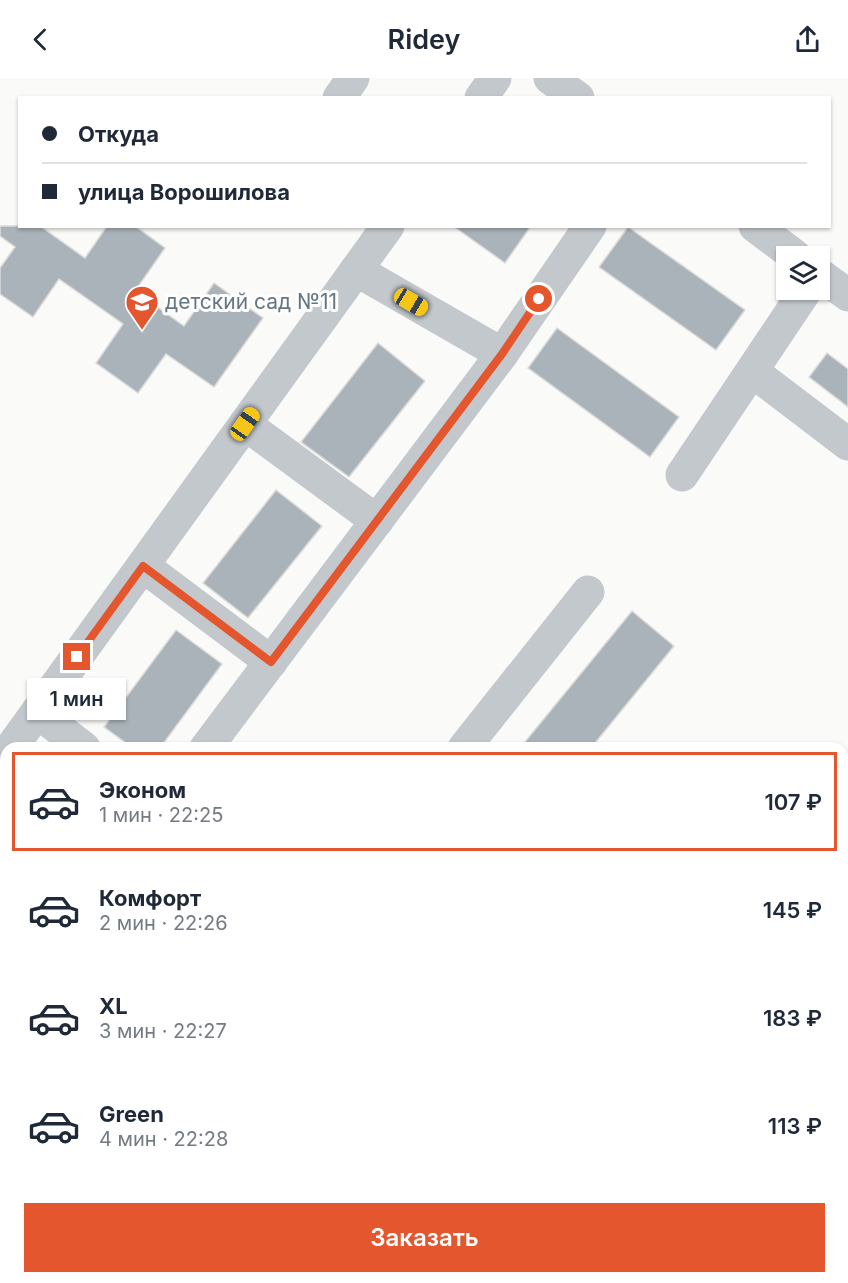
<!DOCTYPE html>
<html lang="ru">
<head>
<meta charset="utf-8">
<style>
	body { margin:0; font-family:Inter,sans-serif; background:#f2f2f3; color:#1f2937; height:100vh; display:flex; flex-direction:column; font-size:22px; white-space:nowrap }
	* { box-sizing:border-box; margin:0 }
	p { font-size:20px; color:#747a83 }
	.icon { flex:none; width:33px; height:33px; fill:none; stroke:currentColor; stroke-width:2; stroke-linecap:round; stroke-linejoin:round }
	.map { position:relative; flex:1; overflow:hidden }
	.side { position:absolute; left:0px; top:664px; width:849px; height:542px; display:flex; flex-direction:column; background:#fff; border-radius:18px 18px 0 0; box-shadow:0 2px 4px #0004 }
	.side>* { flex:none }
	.banner { position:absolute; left:18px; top:18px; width:813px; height:132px; border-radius:0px; box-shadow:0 2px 4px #0004; display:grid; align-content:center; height:132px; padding:0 24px; background:#fff }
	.buttons { position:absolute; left:776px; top:168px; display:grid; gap:12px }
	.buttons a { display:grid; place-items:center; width:54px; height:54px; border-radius:0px; background:#fff; box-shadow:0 2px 4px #0004; font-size:30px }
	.end { position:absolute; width:27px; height:27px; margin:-14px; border:8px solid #e4572e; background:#fff; box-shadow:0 0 0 3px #fff }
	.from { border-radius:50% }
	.bubble { position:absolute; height:42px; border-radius:0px; background:#fff; box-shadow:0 2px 4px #0004; font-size:20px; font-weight:600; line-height:42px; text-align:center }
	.car { position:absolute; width:18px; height:36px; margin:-18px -9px; border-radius:8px; box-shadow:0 0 4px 2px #0007; background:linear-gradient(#f5c518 24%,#345 0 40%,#f5c518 0 76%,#345 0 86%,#f5c518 0) }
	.banner b { display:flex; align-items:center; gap:21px; height:57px; font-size:22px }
	.banner b+b { border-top:2px solid #e0e1e3 }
	.banner i { width:15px; height:15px; background:#1f2937 }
	ul { padding:10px 0 0; list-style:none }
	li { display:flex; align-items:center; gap:18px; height:99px; margin:0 12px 9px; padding:0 12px; border:3px solid transparent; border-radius:0px }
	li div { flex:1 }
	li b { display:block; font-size:22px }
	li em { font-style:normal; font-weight:600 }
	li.selected { border-color:#e4572e }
	li>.icon { width:54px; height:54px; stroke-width:1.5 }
	.button { display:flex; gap:12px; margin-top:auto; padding:12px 24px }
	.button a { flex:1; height:69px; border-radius:0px; background:#e4572e; color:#fff; font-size:24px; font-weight:600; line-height:69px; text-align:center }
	header { display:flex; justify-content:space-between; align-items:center; height:78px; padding:0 24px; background:#fff; font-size:27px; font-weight:600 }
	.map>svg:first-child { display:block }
	.building { fill:#aab3b9; stroke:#dcdcda; stroke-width:1.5 }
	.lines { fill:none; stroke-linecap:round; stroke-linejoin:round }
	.minor { stroke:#c3c8cc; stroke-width:33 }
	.route { stroke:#e4572e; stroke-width:8 }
	.labels { text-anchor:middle; stroke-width:6; stroke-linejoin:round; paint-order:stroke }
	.poi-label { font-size:21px; fill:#657683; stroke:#fff; text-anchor:start }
</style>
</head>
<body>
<header><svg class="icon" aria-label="back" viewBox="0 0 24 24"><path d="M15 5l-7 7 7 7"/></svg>Ridey<svg class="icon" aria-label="share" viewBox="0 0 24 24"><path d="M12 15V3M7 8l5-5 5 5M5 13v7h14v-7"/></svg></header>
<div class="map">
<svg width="848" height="1205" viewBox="0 0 848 1205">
	<rect width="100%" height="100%" fill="#fafaf8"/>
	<!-- building -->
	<g class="building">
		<path d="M 0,148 L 40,148 L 85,180 L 107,148 L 135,148 L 165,170 L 135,213 L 184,248 L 214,205 L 263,240 L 214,309 L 166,276 L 138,315 L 96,285 L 123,246 L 59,201 L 33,239 L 0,216 L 0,190 L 15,169 L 0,158 Z"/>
		<path d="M 453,148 L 531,148 L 505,185 Z"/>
		<path d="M 628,149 L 745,232 L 716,272 L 599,189 Z"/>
		<path d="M 557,250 L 679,339 L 650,379 L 528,290 Z"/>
		<path d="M 378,265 L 425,303 L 349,399 L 301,364 Z"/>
		<path d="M 827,275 L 848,291 L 848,329 L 809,299 Z"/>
		<path d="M 276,412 L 322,448 L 248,540 L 203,505 Z"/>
		<path d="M 632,533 L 674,568 L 591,670 L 520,670 Z"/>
		<path d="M 176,552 L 222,586 L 160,670 L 133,670 L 104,649 Z"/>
	</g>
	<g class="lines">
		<!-- minor -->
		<g class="minor">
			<path d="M 550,0 L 578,20"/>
			<path d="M 339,20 L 353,0"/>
			<path d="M 481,20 L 495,0"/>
			<path d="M 755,148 L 795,178"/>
			<path d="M 819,196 L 848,217"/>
			<path d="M 502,276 L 590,148"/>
			<path d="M 752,293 L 848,366"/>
			<path d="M 245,346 L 377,443"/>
			<path d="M 682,397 L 806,212"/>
			<path d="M 143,488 L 271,584"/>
			<path d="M 37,634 L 84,670"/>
			<path d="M 11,670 L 388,148"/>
			<path d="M 206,670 L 502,276 L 356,192"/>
			<path d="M 464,670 L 588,514"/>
			<path d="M 843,794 L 848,788"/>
			<path d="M 0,798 L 6,803"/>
			<path d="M 504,1200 L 511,1205"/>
		</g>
	</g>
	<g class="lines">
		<!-- route -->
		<path class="route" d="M 77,579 L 143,488 L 271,584 L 502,276 L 539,221"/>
	</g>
	<!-- icons -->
	<defs>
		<g id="school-pin" transform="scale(1.725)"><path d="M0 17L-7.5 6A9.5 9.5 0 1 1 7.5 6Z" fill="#e4572e" stroke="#fff"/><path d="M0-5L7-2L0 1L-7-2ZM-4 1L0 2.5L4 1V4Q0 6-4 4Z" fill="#fff"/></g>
	</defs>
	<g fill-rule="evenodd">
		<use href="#school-pin" x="142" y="224"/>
	</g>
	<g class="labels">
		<!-- poi labels -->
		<g class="poi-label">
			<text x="165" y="231">детский сад №11</text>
		</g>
	</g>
</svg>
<div class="buttons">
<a><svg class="icon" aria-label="layers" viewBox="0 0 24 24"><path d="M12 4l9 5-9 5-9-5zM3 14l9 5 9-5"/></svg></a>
</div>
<i class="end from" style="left:539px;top:221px"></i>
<i class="end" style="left:77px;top:579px"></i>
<div class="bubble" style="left:27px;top:600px;width:99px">1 мин</div>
<i class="car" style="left:411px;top:224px;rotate:120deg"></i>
<i class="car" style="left:245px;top:346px;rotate:35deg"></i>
<div class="banner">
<b><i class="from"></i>Откуда</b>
<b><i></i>улица Ворошилова</b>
</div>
<section class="side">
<ul>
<li class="selected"><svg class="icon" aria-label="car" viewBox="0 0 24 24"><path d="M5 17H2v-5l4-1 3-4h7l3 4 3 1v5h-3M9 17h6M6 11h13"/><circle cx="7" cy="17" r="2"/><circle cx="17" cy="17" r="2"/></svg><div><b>Эконом</b><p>1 мин · 22:25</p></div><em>107 ₽</em></li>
<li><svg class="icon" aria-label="car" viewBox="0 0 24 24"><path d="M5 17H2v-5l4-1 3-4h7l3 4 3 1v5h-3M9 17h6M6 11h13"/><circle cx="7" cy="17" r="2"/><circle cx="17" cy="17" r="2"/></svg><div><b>Комфорт</b><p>2 мин · 22:26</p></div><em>145 ₽</em></li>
<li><svg class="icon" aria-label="car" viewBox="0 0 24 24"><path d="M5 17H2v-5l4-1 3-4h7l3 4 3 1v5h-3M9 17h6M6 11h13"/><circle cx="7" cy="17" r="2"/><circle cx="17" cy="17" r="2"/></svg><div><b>XL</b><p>3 мин · 22:27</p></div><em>183 ₽</em></li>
<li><svg class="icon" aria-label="car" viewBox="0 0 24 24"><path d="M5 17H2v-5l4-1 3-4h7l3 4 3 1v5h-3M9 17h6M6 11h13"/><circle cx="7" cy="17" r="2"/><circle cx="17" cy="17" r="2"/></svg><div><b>Green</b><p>4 мин · 22:28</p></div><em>113 ₽</em></li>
</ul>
<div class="button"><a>Заказать</a></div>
</section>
</div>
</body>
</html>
